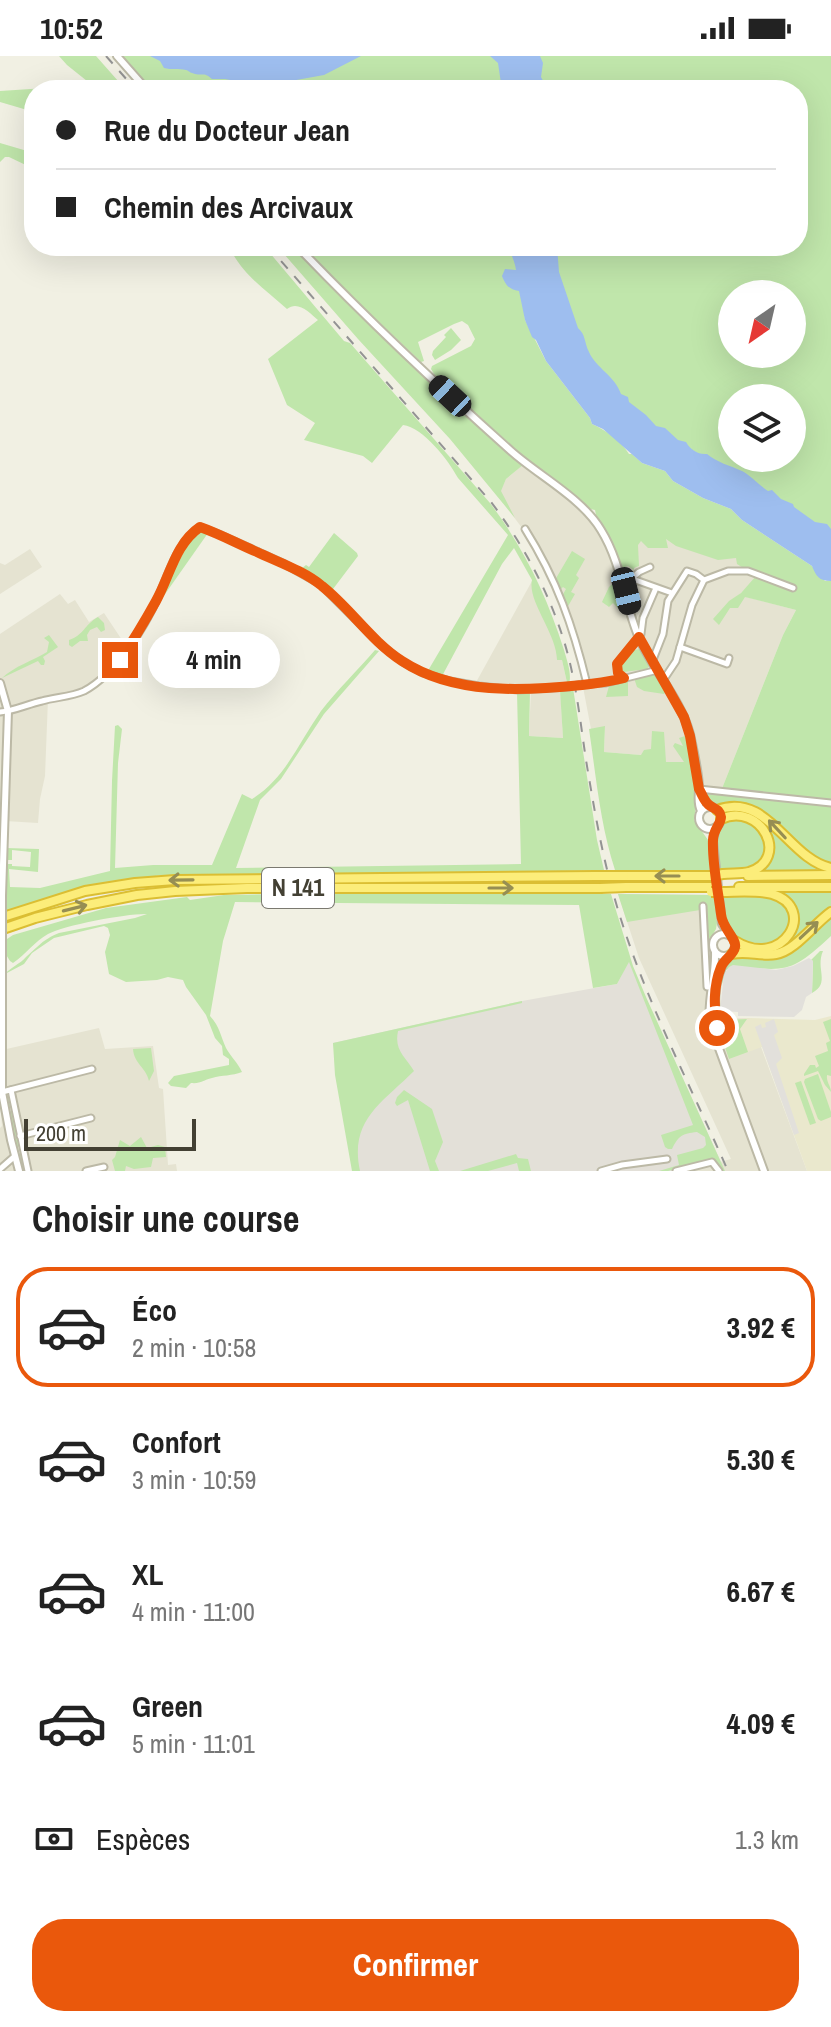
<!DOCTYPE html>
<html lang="fr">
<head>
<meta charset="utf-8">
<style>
	body { margin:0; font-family:"Archivo Narrow",sans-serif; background:#f2f2f2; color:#222; height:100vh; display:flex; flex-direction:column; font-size:30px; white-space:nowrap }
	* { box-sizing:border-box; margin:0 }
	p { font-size:26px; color:#767676 }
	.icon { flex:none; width:44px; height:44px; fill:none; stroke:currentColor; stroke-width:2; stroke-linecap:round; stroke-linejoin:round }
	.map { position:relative; height:1115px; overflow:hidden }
	.side { display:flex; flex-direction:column; background:#fff; flex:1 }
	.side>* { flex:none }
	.banner { position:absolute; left:24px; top:24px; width:784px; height:176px; border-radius:32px; box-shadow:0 8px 32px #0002; display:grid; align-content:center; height:176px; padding:0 32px; background:#fff }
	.needle { width:52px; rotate:214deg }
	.buttons { position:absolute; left:718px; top:224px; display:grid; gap:16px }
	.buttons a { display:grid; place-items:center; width:88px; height:88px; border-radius:50%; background:#fff; box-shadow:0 8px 32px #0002; font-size:40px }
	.scale { position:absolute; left:24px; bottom:20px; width:172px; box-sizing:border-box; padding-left:8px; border:4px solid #434033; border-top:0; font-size:22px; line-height:28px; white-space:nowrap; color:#434033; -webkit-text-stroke:6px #fff; paint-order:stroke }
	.end { position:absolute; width:36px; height:36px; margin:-18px; border:10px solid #ea580c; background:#fff; box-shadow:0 0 0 4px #fff }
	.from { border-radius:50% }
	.bubble { position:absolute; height:56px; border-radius:28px; background:#fff; box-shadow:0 8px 32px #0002; font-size:26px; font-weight:800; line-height:56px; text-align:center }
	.car { position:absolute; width:24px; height:48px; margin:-24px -12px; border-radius:10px; box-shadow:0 0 6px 2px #0007; background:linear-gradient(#222 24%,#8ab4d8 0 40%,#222 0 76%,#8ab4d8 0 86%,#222 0) }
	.banner b { display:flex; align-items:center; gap:28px; height:76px; font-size:30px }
	.banner b+b { border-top:2px solid #e0e0e0 }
	.banner i { width:20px; height:20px; background:#222 }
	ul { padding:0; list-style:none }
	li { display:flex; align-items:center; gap:24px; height:120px; margin:0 16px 12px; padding:0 16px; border:4px solid transparent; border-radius:32px }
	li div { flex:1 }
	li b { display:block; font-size:30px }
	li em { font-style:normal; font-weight:800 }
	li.selected { border-color:#ea580c }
	li>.icon { width:72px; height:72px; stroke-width:1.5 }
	h2 { padding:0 32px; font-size:36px; line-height:96px }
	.pay { display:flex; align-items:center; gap:20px; height:88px; padding:0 32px; font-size:30px }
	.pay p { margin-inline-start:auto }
	.button { display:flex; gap:16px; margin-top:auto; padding:16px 32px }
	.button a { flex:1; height:92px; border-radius:32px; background:#ea580c; color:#fff; font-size:32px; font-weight:800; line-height:92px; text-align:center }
	.status { display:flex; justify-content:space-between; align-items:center; height:56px; padding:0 40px; background:#fff; direction:ltr }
	.status svg { height:22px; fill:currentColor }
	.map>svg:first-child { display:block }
	.residential { fill:#e5e3d1 }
	.industrial { fill:#e3e0d8 }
	.education { fill:#eae8cd }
	.green { fill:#c0e6ab; fill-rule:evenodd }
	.parking { fill:#e2e0db }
	.water { fill:#9ebeef }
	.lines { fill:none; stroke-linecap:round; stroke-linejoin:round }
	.minor-casing { stroke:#bcb9a6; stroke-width:9 }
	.tertiary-casing { stroke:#bcb9a6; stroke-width:10 }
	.trunk-casing { stroke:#dbbe33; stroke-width:12 }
	.minor { stroke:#fff; stroke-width:5 }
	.tertiary { stroke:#fff; stroke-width:6 }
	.trunk { stroke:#fced7a; stroke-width:8 }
	.rail { stroke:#939393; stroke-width:2; stroke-dasharray:10 10; stroke-linecap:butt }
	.minor-bridge-casing { stroke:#bcb9a6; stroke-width:9; stroke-linecap:butt }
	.tertiary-bridge-casing { stroke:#bcb9a6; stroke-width:10; stroke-linecap:butt }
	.trunk-bridge-casing { stroke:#dbbe33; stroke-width:12; stroke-linecap:butt }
	.minor-bridge { stroke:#fff; stroke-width:5 }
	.tertiary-bridge { stroke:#fff; stroke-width:6 }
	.trunk-bridge { stroke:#fced7a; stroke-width:8 }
	.oneway { stroke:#968e53 }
	.route { stroke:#ea580c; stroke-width:10 }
	.labels { text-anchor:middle; stroke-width:6; stroke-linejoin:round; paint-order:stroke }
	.shield { fill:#fff; stroke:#7b7970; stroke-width:2 }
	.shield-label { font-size:24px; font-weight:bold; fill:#434033 }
</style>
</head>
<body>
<div class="status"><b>10:52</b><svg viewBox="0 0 49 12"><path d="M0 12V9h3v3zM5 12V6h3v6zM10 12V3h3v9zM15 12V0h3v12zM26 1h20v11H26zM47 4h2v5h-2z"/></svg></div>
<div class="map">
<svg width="831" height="1115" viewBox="0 0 831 1115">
	<rect width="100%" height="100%" fill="#f1f0e3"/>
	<!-- residential -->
	<g class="residential">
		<path d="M 525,407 L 589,457 L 619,513 L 622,512 L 614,458 L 736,502 L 757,521 L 739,539 L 796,554 L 783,579 L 721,735 L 699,733 L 694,706 L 641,706 L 641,699 L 604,696 L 605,671 L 591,673 L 572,573 L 543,500 L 498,440 L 506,423 Z"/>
		<path d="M 30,493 L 42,511 L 0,538 L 0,507 L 5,509 Z"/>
		<path d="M 532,525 L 562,604 L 568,631 L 560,632 L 563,682 L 529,680 L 531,634 L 474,630 Z"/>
		<path d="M 60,538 L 68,548 L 75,544 L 89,566 L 104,557 L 128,593 L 92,627 L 81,634 L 48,643 L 45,720 L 40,743 L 38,767 L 5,765 L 0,811 L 0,578 Z"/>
		<path d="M 618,838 L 708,839 L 718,963 L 749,962 L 761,991 L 807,1115 L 688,1115 L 731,1103 L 639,902 Z"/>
		<path d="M 0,961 L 2,994 L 99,972 L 105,993 L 153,990 L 159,1032 L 163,1033 L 168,1109 L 176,1108 L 177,1115 L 0,1115 L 0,1072 L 2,1070 L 0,1049 Z"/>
	</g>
	<!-- industrial -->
	<path class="industrial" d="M 629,905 L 721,1106 L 688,1115 L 355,1115 L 333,987 L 522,945 L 617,928 Z"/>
	<!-- education -->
	<path class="education" d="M 831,960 L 831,1115 L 807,1115 L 762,991 L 729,1003 L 721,972 L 725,964 L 749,962 L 815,964 Z"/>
	<!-- green -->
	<g class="green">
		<path d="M 59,0 L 96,0 L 126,34 L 34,34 L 34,56 L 0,46 L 0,35 L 92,29 L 67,9 Z"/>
		<path d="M 122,0 L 510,0 L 512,34 L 153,34 Z"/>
		<path d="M 528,0 L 831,0 L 831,483 L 630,354 L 565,268 L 543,190 L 798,190 L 798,34 L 530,34 ZM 732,238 L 792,238 L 792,298 L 732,298 ZM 732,342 L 792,342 L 792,402 L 732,402 Z"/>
		<path d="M 0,87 L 34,97 L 34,113 L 9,101 L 5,101 L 0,106 Z"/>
		<path d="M 229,190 L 264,190 L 344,285 L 350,287 L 490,447 C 524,492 547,540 564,594 C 567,605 573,620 568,631 L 562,604 L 557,604 C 557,578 527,545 532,524 L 514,492 L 502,508 L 441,622 L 426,618 L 508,479 L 458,422 C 449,405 423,371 403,369 L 372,407 L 363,400 L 304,384 L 315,367 L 287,349 L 268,303 L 318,264 C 310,257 298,244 287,253 C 265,233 241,218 229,190 Z"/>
		<path d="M 277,190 L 295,190 L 310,200 L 303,190 L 520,190 L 525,264 L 546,305 L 590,362 L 592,368 C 606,374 621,385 629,398 L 632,398 L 642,407 L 665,415 L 673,425 L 703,442 L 731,453 L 742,464 L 812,510 L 825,525 L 831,525 L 831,809 C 817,804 805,796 794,786 C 784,776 776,763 763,755 C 755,751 748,749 740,748 C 726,747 715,754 707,739 L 709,736 L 787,746 L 791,743 L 721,735 L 783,579 L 796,554 L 745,541 L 738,552 L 730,552 L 719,569 L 713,563 L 729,545 L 741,537 L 756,520 L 737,508 L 736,502 L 718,504 L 676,490 L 666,483 L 668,492 L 648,492 L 641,485 L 638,489 L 639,510 L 634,512 L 634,514 L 628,510 L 625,511 L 626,518 L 624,517 L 610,482 L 596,459 L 595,454 L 590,453 L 538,413 L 437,323 L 431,313 L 432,310 L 471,290 L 475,283 L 468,269 L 462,265 L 454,268 L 418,286 L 424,305 L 421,306 L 362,250 L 358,251 L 351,243 L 350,239 L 316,205 L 324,221 L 451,345 L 523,409 L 506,423 L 501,435 L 515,462 L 450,383 L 358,283 Z"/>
		<path d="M 451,272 L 461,284 L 451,294 L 435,304 L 432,299 L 433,295 L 446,281 L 444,279 Z"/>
		<path d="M 201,476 L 208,477 L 163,541 L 186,486 Z"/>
		<path d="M 334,477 L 357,497 L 358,500 L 330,537 L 301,513 L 306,509 L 309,511 Z"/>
		<path d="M 572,495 L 585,503 L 576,519 L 579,522 L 571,536 L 575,538 L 567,552 L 562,540 L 566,533 L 563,531 L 560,534 L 555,524 Z"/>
		<path d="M 618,523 L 624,545 L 619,553 L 613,547 L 609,551 L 602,546 L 609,531 Z"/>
		<path d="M 98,561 L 104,567 L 105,574 L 101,576 L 97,571 L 90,574 L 87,579 L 88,585 L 80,585 L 72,591 L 69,589 L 69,584 C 84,579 84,569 98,561 Z"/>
		<path d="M 49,579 L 58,591 L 43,601 L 45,605 L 44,609 L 41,609 L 38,605 L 2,622 C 15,610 32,605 47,596 L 49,586 L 44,582 Z"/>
		<path d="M 639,593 L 642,594 L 649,610 L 647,613 L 624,616 L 619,610 L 630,595 Z"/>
		<path d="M 375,594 L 379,595 L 324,658 L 281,723 L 260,744 L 236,812 L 521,808 L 517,636 L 530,636 L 529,680 L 563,682 L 560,635 L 573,632 L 597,784 L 604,814 L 425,818 L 162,819 L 79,832 L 6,855 L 6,808 L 12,808 L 12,810 L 30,811 L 31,796 L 12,794 L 12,804 L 6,804 L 6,792 L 39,793 L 38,816 L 9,813 L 10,831 L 40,832 L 110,815 L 112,725 L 115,670 L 118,669 L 122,673 L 118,707 L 115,812 L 153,809 L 212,809 L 242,738 L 252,743 C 285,723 299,686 321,655 C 337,634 358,614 375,594 Z"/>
		<path d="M 652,618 L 659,620 L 666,636 L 664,638 L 644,635 L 637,631 L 634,622 Z"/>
		<path d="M 626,624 L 628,626 L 628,640 L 606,641 L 609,630 Z"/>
		<path d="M 605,670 L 604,696 L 641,699 L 644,694 L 651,693 L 652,675 L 664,676 L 666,706 L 684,706 L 673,690 L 675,687 L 683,690 L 679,682 L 685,680 C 691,706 699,737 694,764 L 708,784 L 711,814 L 624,815 L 615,814 C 600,768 596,720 589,673 Z"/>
		<path d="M 723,754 L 749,755 L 764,763 L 799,799 L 818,811 L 816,815 L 756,816 C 761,808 772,797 773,788 C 775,766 742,750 724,758 Z"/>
		<path d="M 737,761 C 743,763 751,765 755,769 C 769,781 770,803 751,811 C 741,815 728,813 718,813 C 716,789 712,783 726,762 Z"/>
		<path d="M 831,835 L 831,852 L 787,889 L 771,894 C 798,880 795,875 791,847 L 778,836 Z"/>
		<path d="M 333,837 L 611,838 L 633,910 L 646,941 L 725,1115 L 721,1115 L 717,1106 L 712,1103 L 668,1115 L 659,1115 L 679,1109 L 677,1099 L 703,1092 L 706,1089 L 705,1081 L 697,1076 C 682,1078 679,1079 672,1093 L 668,1093 L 665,1091 L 661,1079 L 693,1069 L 629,906 L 617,928 L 593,932 L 579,849 L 235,846 L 223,885 L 210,960 C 220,971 220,979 226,992 C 231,1001 238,1007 242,1016 C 232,1020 222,1019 212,1022 C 203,1024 201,1028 191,1027 L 186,1032 L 171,1030 L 168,1027 L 174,1020 L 229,1009 L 229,1003 L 223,999 L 222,990 L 215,982 L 206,959 L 186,931 L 183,924 L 168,921 L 157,924 L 126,926 L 109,918 L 105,896 L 110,879 L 108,872 L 104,870 L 54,882 L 32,897 L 24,908 L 5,918 C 11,911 20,908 26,901 C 39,890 42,884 59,877 L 135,862 L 147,858 C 130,857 64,869 48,878 C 35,885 26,898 13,907 L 10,905 L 5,897 L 7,883 L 13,879 L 106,852 L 187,841 L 190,844 L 224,839 Z"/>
		<path d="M 618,838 L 715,839 L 717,867 L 716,873 L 708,887 L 706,848 L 704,846 L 701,846 L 700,854 L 627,866 Z"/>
		<path d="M 721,839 C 748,843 794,830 789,874 L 777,887 L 771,888 L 741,886 L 735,881 L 726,868 Z"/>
		<path d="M 831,859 L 831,880 C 790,918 787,915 733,910 L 726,914 L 722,928 L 720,927 C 727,888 747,899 778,901 Z"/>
		<path d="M 820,895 L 823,895 C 815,913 831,927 812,937 L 813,905 L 811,904 Z"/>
		<path d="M 522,945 L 522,947 L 398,975 C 394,995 405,1000 414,1015 C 382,1047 349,1064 360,1115 L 352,1115 L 335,1019 L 333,987 Z"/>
		<path d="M 747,963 L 740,973 L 748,996 L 729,1003 C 725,990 718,976 725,964 Z"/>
		<path d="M 831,963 L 831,1020 L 827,1019 C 826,1026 831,1030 831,1036 L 825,1029 L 818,1015 L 804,1020 L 804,1018 L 810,1009 L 815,1009 L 816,1012 L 819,1010 L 815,1000 L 828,995 L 826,987 L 830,985 L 823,966 Z"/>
		<path d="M 151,992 L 154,1015 L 149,1025 C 146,1011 134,1008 133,993 Z"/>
		<path d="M 818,1018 L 831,1056 L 831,1061 L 821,1065 L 818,1063 L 804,1026 L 805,1023 Z"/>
		<path d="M 801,1025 L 816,1067 L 810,1069 L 795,1027 Z"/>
		<path d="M 404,1034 L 432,1053 L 443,1086 L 435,1105 L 439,1115 L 430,1115 L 408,1044 L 397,1050 L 395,1047 L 397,1041 Z"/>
		<path d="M 8,1039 L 11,1040 L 12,1048 L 10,1048 L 10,1055 L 13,1055 L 20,1090 L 18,1091 L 19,1097 L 21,1098 L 26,1115 L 22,1115 L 14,1084 L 17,1082 L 13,1081 L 7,1042 Z"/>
		<path d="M 141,1081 L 147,1092 L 158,1089 L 165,1091 L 166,1101 L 153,1102 L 151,1111 L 134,1113 L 126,1110 L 125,1115 L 115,1115 L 112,1104 L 115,1101 L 120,1084 L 130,1090 Z"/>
		<path d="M 516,1098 L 518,1102 L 528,1103 L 531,1115 L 519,1115 L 517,1107 L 488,1115 L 460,1115 Z"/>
	</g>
	<!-- parking -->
	<g class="parking">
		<path d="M 809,902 L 813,905 L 812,937 L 806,941 L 802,954 L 794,961 L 738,960 L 738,956 L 720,955 L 724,918 L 729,911 L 733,909 L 776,914 L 793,910 Z"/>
		<path d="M 774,963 L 778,976 L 774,979 L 782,1002 L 776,1008 L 799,1077 L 794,1079 L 755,971 L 761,968 L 762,972 L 766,971 L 765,967 Z"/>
	</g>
	<!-- water -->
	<g class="water">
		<path d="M 150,0 L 361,0 L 324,19 L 263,30 L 225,23 L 212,23 C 203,15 202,21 192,17 C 190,17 188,14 186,14 C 179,12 171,14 164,12 L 160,5 Z"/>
		<path d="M 490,0 L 540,0 L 543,7 L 541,21 L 548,34 L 502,34 L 498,7 Z"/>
		<path d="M 508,190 L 557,190 L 559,216 L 578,272 C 586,279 584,286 589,296 C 596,312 615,320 621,338 L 628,341 L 629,346 L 646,359 L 656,370 L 665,372 L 678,384 L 686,386 C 690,393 698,399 707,398 C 716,406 731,410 742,415 C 749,418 759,429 768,435 L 772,434 L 781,443 L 793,448 L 794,451 L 815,466 L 827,468 L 831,473 L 831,525 C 819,525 816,520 812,510 L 742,464 L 731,453 L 703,442 L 673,425 L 665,415 L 642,407 L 603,373 L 592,368 L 590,362 L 546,305 L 536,284 L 532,281 L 525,264 L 519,235 C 509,233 506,230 502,220 L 505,213 L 516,214 C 515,206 511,198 508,190 Z"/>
	</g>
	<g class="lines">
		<!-- minor casing -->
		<g class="minor-casing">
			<g id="minor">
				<path d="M 525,473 C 557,524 573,570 587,628"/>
				<path d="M 622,521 L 627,521 L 672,537"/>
				<path d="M 631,523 L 639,516 L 650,511"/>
				<path d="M 680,591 L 727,608 L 729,602"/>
				<path d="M 652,606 L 663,578 L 668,545 L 687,515 L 696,518 L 704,524"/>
				<path d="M 624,622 L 618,617 L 617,608 L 641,578 L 643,562 L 656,532"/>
				<path d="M 664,623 L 676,605 L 692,549 L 704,524 L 728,515 L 748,515 L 793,532"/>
				<path d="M 584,628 L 606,627 L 658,614"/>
				<path d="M 0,656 C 14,655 28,648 42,645 C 55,641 71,641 84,635 C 116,618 145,571 159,539 C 170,514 177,487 200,471 L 221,479 L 283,507 L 320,528 L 382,590 L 403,606 L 423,617 L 450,625 L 479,630 L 518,634 L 568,631"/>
				<path d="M 699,733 L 831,747"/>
				<path d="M 703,850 L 707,931"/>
				<path d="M 11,1034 L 28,1115"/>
				<path d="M 2,1036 L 92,1013"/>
				<path d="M 20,1080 L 91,1062"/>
				<path d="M 0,1113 L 15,1100"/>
				<path d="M 86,1115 L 104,1111"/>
				<path d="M 601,1115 L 622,1109 L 667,1103"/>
				<path d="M 676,1115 L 712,1106 L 719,1115"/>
			</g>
		</g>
		<!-- tertiary casing -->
		<g class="tertiary-casing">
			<g id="tertiary">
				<path d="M 117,0 L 147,34"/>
				<path d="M 297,190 C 365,261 437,329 511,395 C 539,420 582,442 601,474 C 622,508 624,547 639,582 C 654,616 680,642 690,678 C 693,693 699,717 699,732 C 699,741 697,747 701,755"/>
				<path d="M 0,627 L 8,655 L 2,840"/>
				<path d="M 699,733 L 706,746 L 711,751"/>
				<circle cx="710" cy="762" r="11"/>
				<path d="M 716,771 L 713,785 L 722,868 L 730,879"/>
				<circle cx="724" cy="889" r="11"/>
				<path d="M 2,895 L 2,1036 L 11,1084 L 19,1115"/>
				<path d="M 715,896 C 716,921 707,942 710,968 L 764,1115"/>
				<path d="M 719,985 C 715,957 710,925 728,900"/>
			</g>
		</g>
		<!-- trunk casing -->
		<g class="trunk-casing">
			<g id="trunk">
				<path d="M 717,754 C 768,735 788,803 831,812"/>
				<path d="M 721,763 C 761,745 791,803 749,816 C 741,818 732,817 723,818"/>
				<path d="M 624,820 L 711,820"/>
				<path d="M 748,820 L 831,819"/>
				<path d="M 626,831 L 711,831"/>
				<path d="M 739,831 L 831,831"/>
				<path d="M 722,836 C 737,836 757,834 772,838 C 819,852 783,915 735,885"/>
				<path d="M 0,862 L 85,835 L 135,827 L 175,824 L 595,820"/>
				<path d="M 0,874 L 35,862 L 87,849 L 137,839 L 175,835 L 247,832 L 600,832"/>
				<path d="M 732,898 C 747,894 761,901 776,898 C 795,895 815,867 831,856"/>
			</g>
		</g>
		<!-- minor -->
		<use href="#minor" class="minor"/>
		<!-- tertiary -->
		<use href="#tertiary" class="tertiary"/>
		<!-- trunk -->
		<use href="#trunk" class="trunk"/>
		<!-- rail -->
		<g class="rail">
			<path d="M 106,0 L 136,34"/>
			<path d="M 268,190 L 491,446 C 523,488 548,534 564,585 C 576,624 580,664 586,704 C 594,752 602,800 616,847 C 643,940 689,1026 728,1115"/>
		</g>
		<!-- minor-bridge casing -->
		<g class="minor-bridge-casing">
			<path id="minor-bridge" d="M 568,631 L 583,628"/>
		</g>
		<!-- tertiary-bridge casing -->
		<g class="tertiary-bridge-casing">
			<path id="tertiary-bridge" d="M 2,895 L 2,840"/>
		</g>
		<!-- trunk-bridge casing -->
		<g class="trunk-bridge-casing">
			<g id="trunk-bridge">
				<path d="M 595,820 L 624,820"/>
				<path d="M 711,820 L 723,818"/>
				<path d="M 600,832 L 626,831"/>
				<path d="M 711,836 L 722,836"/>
			</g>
		</g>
		<!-- minor-bridge -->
		<use href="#minor-bridge" class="minor-bridge"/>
		<!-- tertiary-bridge -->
		<use href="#tertiary-bridge" class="tertiary-bridge"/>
		<!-- trunk-bridge -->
		<use href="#trunk-bridge" class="trunk-bridge"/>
	</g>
	<!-- one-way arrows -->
	<defs><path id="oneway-shaft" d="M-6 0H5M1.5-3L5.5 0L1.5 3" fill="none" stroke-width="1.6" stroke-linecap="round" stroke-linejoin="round" transform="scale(2)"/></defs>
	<g class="oneway">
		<use href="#oneway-shaft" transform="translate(777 773) rotate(-133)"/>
		<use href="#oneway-shaft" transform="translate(667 820) rotate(180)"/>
		<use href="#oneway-shaft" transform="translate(181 824) rotate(179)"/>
		<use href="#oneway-shaft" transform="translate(501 832)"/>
		<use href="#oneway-shaft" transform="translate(75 852) rotate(-14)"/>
		<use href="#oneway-shaft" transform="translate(809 874) rotate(-43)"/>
	</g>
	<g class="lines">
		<!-- route -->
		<path class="route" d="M 120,604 C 133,585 145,565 156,545 C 170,520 175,488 200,471 C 220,478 238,488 257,496 C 278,506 304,515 322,530 C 351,553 371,585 402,605 C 454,639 523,635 582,629 C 596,627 609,626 624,622 L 618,617 L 617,608 L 639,581 L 684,661 L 690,680 L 699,733 C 702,738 704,745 709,749 C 714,753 720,753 721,761 C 721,768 713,774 713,784 C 712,808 718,834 721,858 C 722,872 737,883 735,891 C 734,899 724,903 721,911 C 713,931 714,951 717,972"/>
	</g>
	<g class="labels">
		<!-- shield labels -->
		<rect class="shield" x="262" y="812" width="72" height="40" rx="6"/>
		<g class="shield-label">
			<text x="298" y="840">N 141</text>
		</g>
	</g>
</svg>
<div class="buttons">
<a><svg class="needle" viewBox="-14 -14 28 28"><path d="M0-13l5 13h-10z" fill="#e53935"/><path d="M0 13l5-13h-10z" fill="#767676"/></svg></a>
<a><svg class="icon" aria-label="layers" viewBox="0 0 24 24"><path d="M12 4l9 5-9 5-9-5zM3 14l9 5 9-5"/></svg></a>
</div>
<div class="scale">200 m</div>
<i class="end from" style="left:717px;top:972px"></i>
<i class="end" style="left:120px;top:604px"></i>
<div class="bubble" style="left:148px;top:576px;width:132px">4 min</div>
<i class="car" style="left:450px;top:340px;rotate:313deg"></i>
<i class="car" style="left:626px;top:535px;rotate:166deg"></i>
<div class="banner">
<b><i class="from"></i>Rue du Docteur Jean</b>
<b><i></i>Chemin des Arcivaux</b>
</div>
</div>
<section class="side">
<h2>Choisir une course</h2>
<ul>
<li class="selected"><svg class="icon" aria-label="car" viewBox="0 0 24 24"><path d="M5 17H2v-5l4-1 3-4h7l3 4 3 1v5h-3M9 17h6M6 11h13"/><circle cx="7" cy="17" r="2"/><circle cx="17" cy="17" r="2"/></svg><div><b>Éco</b><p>2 min · 10:58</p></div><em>3.92 €</em></li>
<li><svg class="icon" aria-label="car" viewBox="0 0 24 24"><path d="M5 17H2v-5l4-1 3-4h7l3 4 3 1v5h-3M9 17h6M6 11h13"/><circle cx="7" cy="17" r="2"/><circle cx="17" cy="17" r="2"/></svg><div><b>Confort</b><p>3 min · 10:59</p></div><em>5.30 €</em></li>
<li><svg class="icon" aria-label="car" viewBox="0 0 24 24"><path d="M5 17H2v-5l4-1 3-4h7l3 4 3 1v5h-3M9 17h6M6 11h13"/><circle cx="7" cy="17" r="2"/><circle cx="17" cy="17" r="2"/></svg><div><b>XL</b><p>4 min · 11:00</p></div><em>6.67 €</em></li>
<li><svg class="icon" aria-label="car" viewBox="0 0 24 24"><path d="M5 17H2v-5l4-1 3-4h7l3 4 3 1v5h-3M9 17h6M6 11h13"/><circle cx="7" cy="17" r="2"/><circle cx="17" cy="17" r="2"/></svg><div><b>Green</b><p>5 min · 11:01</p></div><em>4.09 €</em></li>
</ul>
<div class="pay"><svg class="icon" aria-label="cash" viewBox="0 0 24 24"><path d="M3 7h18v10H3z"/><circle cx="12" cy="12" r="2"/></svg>Espèces<p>1.3 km</p></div>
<div class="button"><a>Confirmer</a></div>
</section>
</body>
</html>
